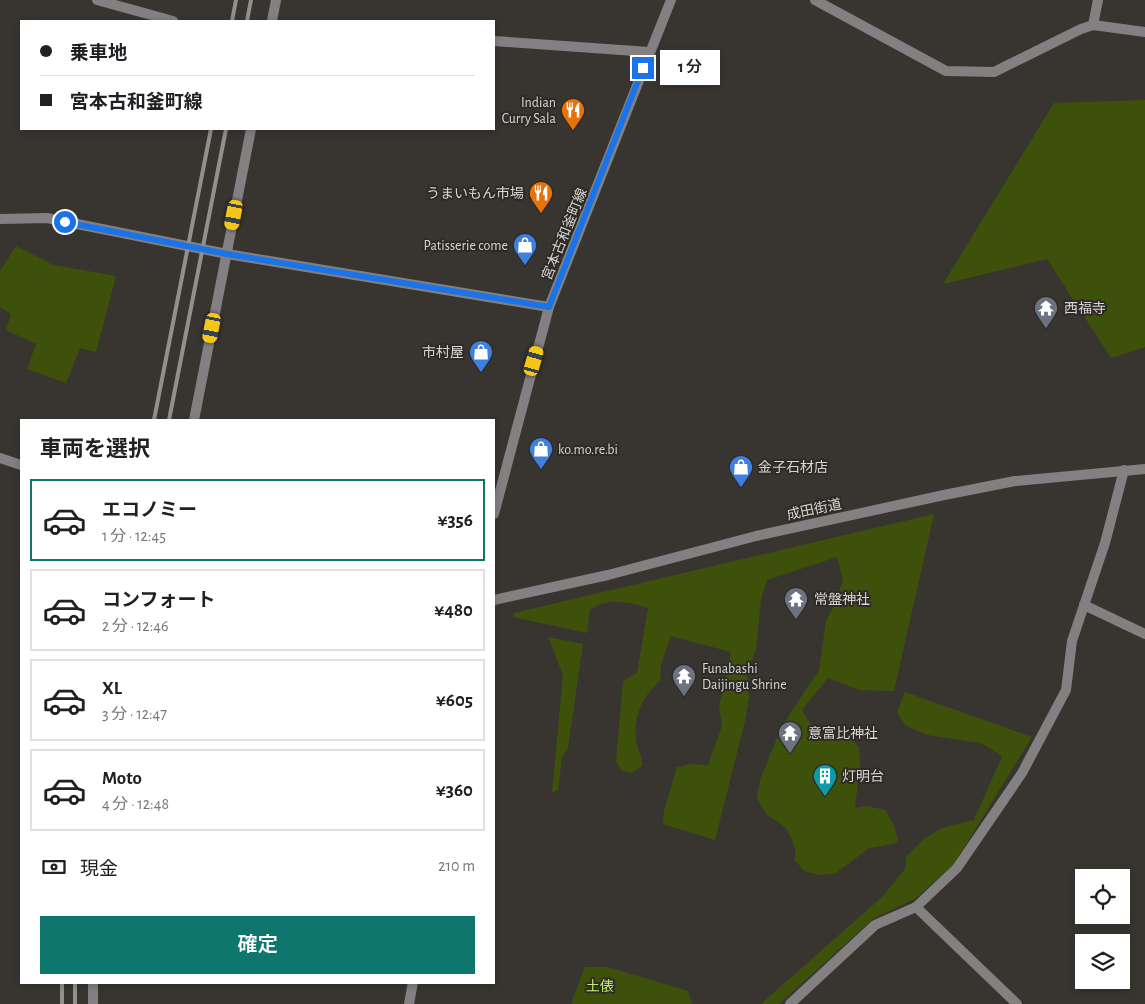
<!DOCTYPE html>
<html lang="ja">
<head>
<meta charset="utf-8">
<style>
	body { margin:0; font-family:"Alegreya Sans","Noto Sans JP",sans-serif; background:#f6f6f6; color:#202124; height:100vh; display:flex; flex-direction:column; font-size:19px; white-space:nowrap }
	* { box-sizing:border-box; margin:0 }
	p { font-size:16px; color:#757577 }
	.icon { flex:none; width:28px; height:28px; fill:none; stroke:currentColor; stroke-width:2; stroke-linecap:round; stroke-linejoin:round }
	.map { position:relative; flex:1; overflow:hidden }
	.drawer { position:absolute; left:20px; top:419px; width:475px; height:565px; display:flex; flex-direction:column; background:#fff; border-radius:0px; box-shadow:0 2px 8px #0003 }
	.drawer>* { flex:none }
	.guide { position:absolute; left:20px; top:20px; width:475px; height:110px; border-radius:0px; box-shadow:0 2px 8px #0003; display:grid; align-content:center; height:110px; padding:0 20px; background:#fff }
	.tools { position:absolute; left:1075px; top:869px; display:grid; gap:10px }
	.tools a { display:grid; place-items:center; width:55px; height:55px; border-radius:0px; background:#fff; box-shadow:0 2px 8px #0003; font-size:25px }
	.end { position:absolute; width:22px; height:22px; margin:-11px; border:6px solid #1a73e8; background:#fff; box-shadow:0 0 0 2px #fff }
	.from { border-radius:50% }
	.bubble { position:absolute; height:35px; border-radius:0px; background:#fff; box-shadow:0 2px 8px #0003; font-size:16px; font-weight:600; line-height:35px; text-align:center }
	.car { position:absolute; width:15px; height:30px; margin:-15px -8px; border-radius:6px; box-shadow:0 0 4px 1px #0007; background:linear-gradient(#f5c518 24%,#345 0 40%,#f5c518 0 76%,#345 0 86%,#f5c518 0) }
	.guide b { display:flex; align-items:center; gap:18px; height:48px; font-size:19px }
	.guide b+b { border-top:1px solid #e0e0e0 }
	.guide i { width:12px; height:12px; background:#202124 }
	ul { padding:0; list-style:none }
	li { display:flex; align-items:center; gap:15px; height:82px; margin:0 10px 8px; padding:0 10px; border:2px solid #e0e0e0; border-radius:0px }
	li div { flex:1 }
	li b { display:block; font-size:19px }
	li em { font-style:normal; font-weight:600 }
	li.active { border-color:#0f766e }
	li>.icon { width:45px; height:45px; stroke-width:1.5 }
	h2 { padding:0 20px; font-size:22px; line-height:60px }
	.pay { display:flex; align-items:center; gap:12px; height:55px; padding:0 20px; font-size:19px }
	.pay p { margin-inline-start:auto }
	.action { display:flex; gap:10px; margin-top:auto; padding:10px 20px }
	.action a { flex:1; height:58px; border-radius:0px; background:#0f766e; color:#fff; font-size:20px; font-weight:600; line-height:58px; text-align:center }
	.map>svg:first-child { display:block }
	.green { fill:#3e510b }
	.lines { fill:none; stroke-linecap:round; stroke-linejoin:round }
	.minor { stroke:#838081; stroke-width:10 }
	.tertiary { stroke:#838081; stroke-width:10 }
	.rail { stroke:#92908d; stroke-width:4 }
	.route { stroke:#1a73e8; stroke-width:6 }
	.labels { text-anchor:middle; stroke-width:4; stroke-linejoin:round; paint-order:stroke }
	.poi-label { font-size:14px; fill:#d7d5d3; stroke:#2e2b27; text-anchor:start }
	.street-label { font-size:14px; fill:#d7d5d3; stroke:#2e2b27 }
	.park-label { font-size:14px; fill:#c3ec6f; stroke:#2e2b27 }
</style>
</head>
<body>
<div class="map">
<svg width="1145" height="1004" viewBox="0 0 1145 1004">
	<rect width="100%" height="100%" fill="#383531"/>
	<!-- green -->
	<g class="green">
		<path d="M 1145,100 L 1145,347 L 1111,358 L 1047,259 L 943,284 L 1054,103 Z"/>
		<path d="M 16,246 L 53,265 L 116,276 L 96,352 L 80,348 L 66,383 L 27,369 L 36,344 L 6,330 L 11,314 L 0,307 L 0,271 Z"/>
		<path d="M 934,514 L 894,691 L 859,690 L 828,678 L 802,710 L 813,728 L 836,735 L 849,735 L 859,748 L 860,765 L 855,808 L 867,806 L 885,810 L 894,825 L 898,841 L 893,844 L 869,848 L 836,873 L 821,875 L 804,871 L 795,860 L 795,847 L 790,835 L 784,826 L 767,815 L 757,799 L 760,780 L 782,726 L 819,670 L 826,621 L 835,603 L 843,580 L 837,557 L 767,580 L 761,599 L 756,650 L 747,673 L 749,697 L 745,721 L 715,840 L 663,824 L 664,811 L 677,767 L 692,764 L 708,765 L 722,726 L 719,706 L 731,652 L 671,636 L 661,664 L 660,681 C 643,695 633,717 636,740 C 637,749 642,753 642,766 L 631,773 L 621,770 L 616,761 L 623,681 L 637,673 L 648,608 C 628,602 608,597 590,610 L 587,633 L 513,617 L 514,613 Z"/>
		<path d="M 548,637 L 583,644 L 568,748 L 562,758 L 558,790 L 552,793 L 563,675 Z"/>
		<path d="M 905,692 L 1032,737 L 954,864 L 916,898 L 873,919 L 779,1004 L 761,1004 L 882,897 L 905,869 L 906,857 L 925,838 L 942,828 L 974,820 L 1002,756 L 981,743 L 927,735 L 905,725 L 897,712 Z"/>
		<path d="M 585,967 L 608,967 L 688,991 L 692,1004 L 571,1004 Z"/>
	</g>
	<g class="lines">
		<!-- minor -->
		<g class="minor">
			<path d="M 97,0 L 173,21"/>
			<path d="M 815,0 L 946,71 L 994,72 L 1081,29 L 1093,25 L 1145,32"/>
			<path d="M 272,21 L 276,0"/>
			<path d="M 1093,25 L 1098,0"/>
			<path d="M 494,41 L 649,52"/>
			<path d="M 0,219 L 47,218 L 227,254 L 549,307"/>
			<path d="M 194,420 L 251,129"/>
			<path d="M 1084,605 L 1145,634"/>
			<path d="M 916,907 L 1017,1004"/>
			<path d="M 93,1004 L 93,982"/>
			<path d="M 790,1004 L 875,925 L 916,907 L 957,868 L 1022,773 L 1066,690 L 1072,641 L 1105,543 L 1124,470"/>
		</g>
		<!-- tertiary -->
		<g class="tertiary">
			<path d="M 0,458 L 21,465"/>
			<path d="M 494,514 L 549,307 L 671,0"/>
			<path d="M 494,600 L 608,575 L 756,536 L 944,495 L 1015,481 L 1145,469"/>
			<path d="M 409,1004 L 413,982"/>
		</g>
		<!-- rail -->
		<g class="rail">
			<path d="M 232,21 L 236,0"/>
			<path d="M 247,21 L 251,0"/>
			<path d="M 154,420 L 211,129"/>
			<path d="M 169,420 L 226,129"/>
			<path d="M 62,982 L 62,1004"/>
			<path d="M 75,982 L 75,1004"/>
		</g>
	</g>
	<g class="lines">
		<!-- route -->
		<path class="route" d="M 65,222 L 227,254 L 549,307 L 643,68"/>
	</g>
	<!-- icons -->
	<defs>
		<g id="restaurant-pin" transform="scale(1.25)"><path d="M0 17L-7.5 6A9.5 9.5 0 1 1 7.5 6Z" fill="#e8710a" stroke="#2e2b27"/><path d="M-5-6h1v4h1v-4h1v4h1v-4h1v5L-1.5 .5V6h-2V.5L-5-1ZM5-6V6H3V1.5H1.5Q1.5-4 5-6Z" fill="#fff"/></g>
		<g id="shop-pin" transform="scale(1.25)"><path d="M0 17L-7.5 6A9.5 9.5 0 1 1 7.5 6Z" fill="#3f7fe0" stroke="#2e2b27"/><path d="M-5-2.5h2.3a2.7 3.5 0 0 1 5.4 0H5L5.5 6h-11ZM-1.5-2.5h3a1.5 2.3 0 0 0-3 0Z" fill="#fff"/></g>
		<g id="temple-pin" transform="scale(1.25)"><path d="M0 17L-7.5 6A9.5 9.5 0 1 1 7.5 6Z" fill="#6b7280" stroke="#2e2b27"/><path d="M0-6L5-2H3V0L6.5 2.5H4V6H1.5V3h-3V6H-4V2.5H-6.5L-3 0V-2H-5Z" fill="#fff"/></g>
		<g id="building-pin" transform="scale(1.25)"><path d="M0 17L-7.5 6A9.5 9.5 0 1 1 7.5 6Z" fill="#0f9aa8" stroke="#2e2b27"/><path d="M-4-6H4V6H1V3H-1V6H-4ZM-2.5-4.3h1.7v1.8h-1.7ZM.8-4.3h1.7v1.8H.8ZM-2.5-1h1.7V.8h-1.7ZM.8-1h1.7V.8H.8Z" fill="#fff"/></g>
	</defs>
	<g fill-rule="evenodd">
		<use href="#restaurant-pin" x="573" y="110"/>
		<use href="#restaurant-pin" x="541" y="193"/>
		<use href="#shop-pin" x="525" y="245"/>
		<use href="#temple-pin" x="1046" y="308"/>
		<use href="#shop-pin" x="481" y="352"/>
		<use href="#shop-pin" x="541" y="449"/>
		<use href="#shop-pin" x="741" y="467"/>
		<use href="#temple-pin" x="796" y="599"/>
		<use href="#temple-pin" x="684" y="676"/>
		<use href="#temple-pin" x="790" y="733"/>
		<use href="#building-pin" x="825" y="776"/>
	</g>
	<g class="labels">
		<!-- poi labels -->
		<g class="poi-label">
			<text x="556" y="107" text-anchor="end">Indian<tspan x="556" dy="16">Curry Sala</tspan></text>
			<text x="524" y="198" text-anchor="end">うまいもん市場</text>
			<text x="508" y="250" text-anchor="end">Patisserie come</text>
			<text x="1064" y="313">西福寺</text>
			<text x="464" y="357" text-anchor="end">市村屋</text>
			<text x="558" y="454">ko.mo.re.bi</text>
			<text x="758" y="472">金子石材店</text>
			<text x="814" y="604">常盤神社</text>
			<text x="702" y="673">Funabashi<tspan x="702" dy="16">Daijingu Shrine</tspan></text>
			<text x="808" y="738">意富比神社</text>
			<text x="842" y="781">灯明台</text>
		</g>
		<!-- street labels -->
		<g class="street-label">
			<text transform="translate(564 234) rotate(-68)" y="5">宮本古和釜町線</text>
			<text transform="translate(814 509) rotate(-12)" y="5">成田街道</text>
		</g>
		<!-- park labels -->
		<g class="park-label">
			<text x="600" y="991">土俵</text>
		</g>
	</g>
</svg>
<div class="tools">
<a><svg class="icon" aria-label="locate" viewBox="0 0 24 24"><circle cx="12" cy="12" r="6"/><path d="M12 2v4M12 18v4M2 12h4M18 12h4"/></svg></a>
<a><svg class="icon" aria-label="layers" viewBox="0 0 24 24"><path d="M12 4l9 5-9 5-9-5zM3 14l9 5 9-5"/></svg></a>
</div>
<i class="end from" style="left:65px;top:222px"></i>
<i class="end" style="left:643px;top:68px"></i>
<div class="bubble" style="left:660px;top:50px;width:60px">1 分</div>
<i class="car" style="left:234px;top:215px;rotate:191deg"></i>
<i class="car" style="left:212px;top:328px;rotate:191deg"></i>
<i class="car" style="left:534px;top:361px;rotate:16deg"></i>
<div class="guide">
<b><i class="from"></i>乗車地</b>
<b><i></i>宮本古和釜町線</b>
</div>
<section class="drawer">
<h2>車両を選択</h2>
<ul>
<li class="active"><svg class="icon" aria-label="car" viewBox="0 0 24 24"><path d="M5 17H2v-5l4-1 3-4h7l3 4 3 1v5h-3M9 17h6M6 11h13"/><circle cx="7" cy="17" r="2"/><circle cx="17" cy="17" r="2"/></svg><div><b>エコノミー</b><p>1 分 · 12:45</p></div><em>¥356</em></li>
<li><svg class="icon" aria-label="car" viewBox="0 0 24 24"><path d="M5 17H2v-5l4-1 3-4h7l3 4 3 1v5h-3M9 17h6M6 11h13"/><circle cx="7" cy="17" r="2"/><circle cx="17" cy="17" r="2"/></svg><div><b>コンフォート</b><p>2 分 · 12:46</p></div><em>¥480</em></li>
<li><svg class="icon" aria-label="car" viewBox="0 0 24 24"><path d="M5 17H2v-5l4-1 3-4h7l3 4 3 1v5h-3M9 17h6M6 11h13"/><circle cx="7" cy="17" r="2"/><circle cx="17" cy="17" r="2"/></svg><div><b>XL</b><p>3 分 · 12:47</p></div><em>¥605</em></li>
<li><svg class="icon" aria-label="car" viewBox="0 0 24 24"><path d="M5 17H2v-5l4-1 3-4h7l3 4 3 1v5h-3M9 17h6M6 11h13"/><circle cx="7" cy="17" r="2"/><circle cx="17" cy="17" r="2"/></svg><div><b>Moto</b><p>4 分 · 12:48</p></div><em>¥360</em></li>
</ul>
<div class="pay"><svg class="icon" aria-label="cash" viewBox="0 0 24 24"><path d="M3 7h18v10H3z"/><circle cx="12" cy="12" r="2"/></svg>現金<p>210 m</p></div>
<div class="action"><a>確定</a></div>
</section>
</div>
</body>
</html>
